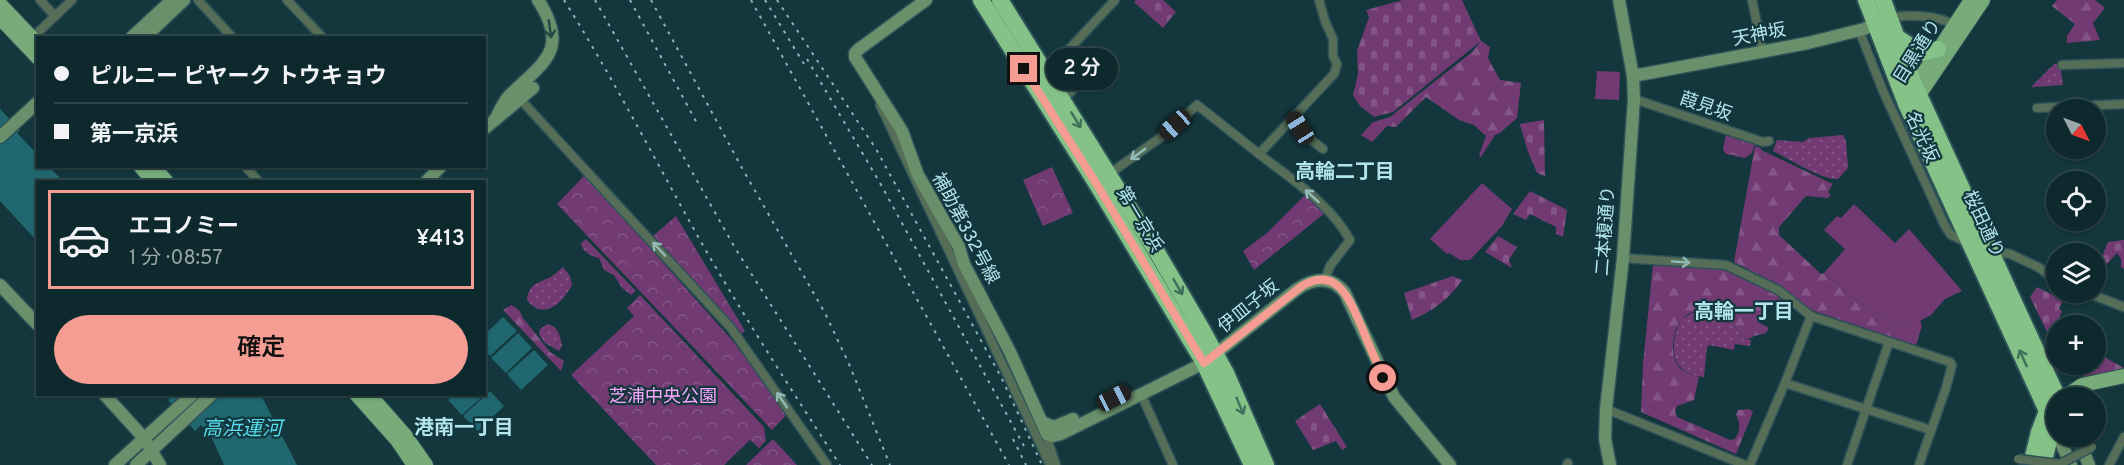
<!DOCTYPE html>
<html lang="ja">
<head>
<meta charset="utf-8">
<style>
	body { margin:0; font-family:Overpass,"Noto Sans JP",sans-serif; background:#173135; color:#f1f3f6; height:100vh; display:flex; flex-direction:column; font-size:22px; white-space:nowrap }
	* { box-sizing:border-box; margin:0 }
	p { font-size:20px; color:#9ba6aa }
	.icon { flex:none; width:33px; height:33px; fill:none; stroke:currentColor; stroke-width:2; stroke-linecap:round; stroke-linejoin:round }
	.map { position:relative; flex:1; overflow:hidden }
	.side { position:absolute; left:36px; top:180px; width:450px; height:216px; display:flex; flex-direction:column; background:#0e292d; border-radius:0px; box-shadow:0 2px 4px #0004,0 0 0 2px #2e4549 }
	.side>* { flex:none }
	.hud { position:absolute; left:36px; top:36px; width:450px; height:132px; border-radius:0px; box-shadow:0 2px 4px #0004,0 0 0 2px #2e4549; display:grid; align-content:center; height:132px; padding:0 18px; background:#0e292d }
	.needle { width:39px; rotate:132deg }
	.controls { position:absolute; left:2046px; top:99px; display:grid; gap:12px }
	.controls a { display:grid; place-items:center; width:60px; height:60px; border-radius:50%; background:#0e292d; box-shadow:0 2px 4px #0004,0 0 0 2px #2e4549; font-size:30px }
	.end { position:absolute; width:27px; height:27px; margin:-14px; border:8px solid #f59c93; background:#111; box-shadow:0 0 0 3px #111 }
	.from { border-radius:50% }
	.bubble { position:absolute; height:42px; border-radius:21px; background:#0e292d; box-shadow:0 2px 4px #0004,0 0 0 2px #2e4549; font-size:20px; font-weight:600; line-height:42px; text-align:center }
	.car { position:absolute; width:18px; height:36px; margin:-18px -9px; border-radius:8px; box-shadow:0 0 4px 2px #0007; background:linear-gradient(#222 24%,#8ab4d8 0 40%,#222 0 76%,#8ab4d8 0 86%,#222 0) }
	.hud b { display:flex; align-items:center; gap:21px; height:57px; font-size:22px }
	.hud b+b { border-top:2px solid #2e4549 }
	.hud i { width:15px; height:15px; background:#f1f3f6 }
	ul { padding:10px 0 0; list-style:none }
	li { display:flex; align-items:center; gap:18px; height:99px; margin:0 12px 9px; padding:0 6px; border:3px solid transparent; border-radius:0px }
	li div { flex:1 }
	li b { display:block; font-size:22px }
	li em { font-style:normal; font-weight:600 }
	li.selected { border-color:#f59c93 }
	li>.icon { width:54px; height:54px; stroke-width:1.5 }
	.action { display:flex; gap:12px; margin-top:auto; padding:12px 18px }
	.action a { flex:1; height:69px; border-radius:36px; background:#f59c93; color:#111; font-size:24px; font-weight:600; line-height:69px; text-align:center }
	.map>svg:first-child { display:block }
	.grass { fill:url(#grass-dots) }
	.forest { fill:url(#forest-firs) }
	.cemetery { fill:url(#cemetery-stones) }
	.park { fill:url(#park-crowns) }
	.pitch { fill:#713a73 }
	.water { fill:#20676f }
	.lines { fill:none; stroke-linecap:round; stroke-linejoin:round }
	.street-casing { stroke:#2d5358; stroke-width:11 }
	.secondary-casing { stroke:#2d5358; stroke-width:15 }
	.primary-casing { stroke:#2d5358; stroke-width:16 }
	.highway-casing { stroke:#2d5358; stroke-width:20 }
	.street { stroke:#566e57; stroke-width:8 }
	.secondary { stroke:#69906b; stroke-width:12 }
	.primary { stroke:#77ab7a; stroke-width:14 }
	.highway { stroke:#84c288; stroke-width:16 }
	.rail { stroke:#88b6bd; stroke-width:2; stroke-dasharray:3 6; stroke-linecap:butt }
	.street-bridge-casing { stroke:#2d5358; stroke-width:11; stroke-linecap:butt }
	.street-bridge { stroke:#566e57; stroke-width:8 }
	.oneway { stroke:#244945 }
	.oneway2 { stroke:#406f5a }
	.oneway3 { stroke:#92bbb8 }
	.route { stroke:#f59c93; stroke-width:8 }
	.labels { text-anchor:middle; stroke-width:4.5; stroke-linejoin:round; paint-order:stroke }
	.street-label { font-size:18px; fill:#b3e5ec; stroke:#13373c }
	.park-label { font-size:18px; fill:#faa6fc; stroke:#13373c }
	.neighbourhood-label { font-size:20px; font-weight:bold; fill:#b3e5ec; stroke:#13373c }
	.water-label { font-size:20px; font-style:italic; fill:#57dded; stroke:#13373c }
</style>
</head>
<body>
<div class="map">
<svg width="2124" height="465" viewBox="0 0 2124 465">
	<defs>
		<pattern id="grass-dots" width="8" height="8" patternUnits="userSpaceOnUse" patternTransform="scale(1.5)"><rect width="8" height="8" fill="#713a73"/><path d="M2 2h.1M6 6h.1" fill="none" stroke="#835687" stroke-width="1.8" stroke-linecap="round"/></pattern>
		<pattern id="forest-firs" width="22" height="20" patternUnits="userSpaceOnUse" patternTransform="scale(1.5)"><rect width="22" height="20" fill="#713a73"/><path d="M5 1l3.5 6h-7zM16 11l3.5 6h-7z" fill="#835687"/></pattern>
		<pattern id="cemetery-stones" width="16" height="16" patternUnits="userSpaceOnUse" patternTransform="scale(1.5)"><rect width="16" height="16" fill="#713a73"/><path d="M2 7V4a2 2 0 0 1 4 0v3zM10 15v-3a2 2 0 0 1 4 0v3z" fill="#835687"/></pattern>
		<pattern id="park-crowns" width="20" height="18" patternUnits="userSpaceOnUse" patternTransform="scale(1.5)"><rect width="20" height="18" fill="#713a73"/><path d="M2 6a3 3 0 1 1 6 0M12 15a3 3 0 1 1 6 0" fill="none" stroke="#835687"/></pattern>
	</defs>
	<rect width="100%" height="100%" fill="#13373c"/>
	<!-- grass -->
	<g class="grass">
		<path d="M 2054,64 L 2060,64 L 2063,85 L 2031,87 Z"/>
		<path d="M 1843,135 L 1846,141 L 1848,168 L 1838,179 C 1821,180 1789,159 1773,151 L 1777,140 L 1803,142 L 1809,138 Z"/>
		<path d="M 586,239 L 636,291 L 631,295 L 622,288 L 614,275 L 604,270 L 599,258 C 591,256 582,252 581,243 Z"/>
		<path d="M 563,267 L 570,276 L 572,285 C 563,302 544,322 527,300 C 529,280 544,283 555,274 C 558,272 560,269 563,267 Z"/>
		<path d="M 1715,306 C 1736,317 1731,320 1741,338 L 1751,340 L 1750,346 L 1735,344 L 1734,350 L 1709,345 L 1707,347 L 1704,377 C 1669,374 1669,345 1681,319 L 1696,311 Z"/>
		<path d="M 548,324 C 559,327 560,336 562,346 L 559,351 L 545,343 L 539,334 L 540,329 Z"/>
	</g>
	<!-- forest -->
	<g class="forest">
		<path d="M 2057,0 L 2095,0 L 2105,8 L 2093,23 L 2100,40 L 2067,43 L 2067,36 L 2075,24 L 2052,6 Z"/>
		<path d="M 1481,41 L 1490,47 L 1488,58 L 1500,80 L 1521,83 L 1517,118 L 1500,133 L 1495,135 L 1481,157 L 1479,155 L 1486,136 L 1474,125 L 1459,120 L 1426,97 L 1396,127 L 1387,126 L 1372,142 L 1361,135 L 1373,122 L 1390,117 L 1472,52 Z"/>
		<path d="M 1755,146 L 1761,148 L 1761,150 L 1833,184 L 1828,192 L 1831,195 L 1828,198 L 1806,196 L 1779,227 L 1779,235 L 1821,274 L 1824,273 C 1846,292 1879,320 1908,327 L 1920,320 L 1922,326 L 1916,345 L 1811,310 L 1779,285 L 1734,262 Z"/>
		<path d="M 1653,264 L 1725,267 L 1782,296 L 1778,308 L 1767,304 L 1758,322 L 1769,328 L 1766,333 L 1754,336 L 1749,339 L 1741,338 C 1731,320 1736,317 1715,306 C 1705,308 1688,311 1681,320 C 1672,332 1669,358 1681,369 C 1686,373 1693,375 1699,377 L 1694,400 L 1677,406 L 1675,411 L 1677,417 L 1730,440 L 1735,439 C 1740,431 1741,424 1736,415 L 1738,410 L 1749,409 L 1753,412 L 1736,454 L 1641,412 L 1643,364 Z"/>
		<path d="M 511,305 C 517,307 521,312 523,318 L 550,352 L 564,361 L 561,371 L 503,310 Z"/>
	</g>
	<!-- cemetery -->
	<g class="cemetery">
		<path d="M 1136,0 L 1163,0 L 1176,12 L 1163,28 L 1134,2 Z"/>
		<path d="M 1403,0 L 1462,0 L 1481,41 L 1393,112 L 1374,117 L 1360,106 L 1353,95 L 1358,74 L 1357,51 L 1369,17 L 1366,10 Z"/>
		<path d="M 1544,120 L 1545,176 L 1537,173 L 1527,149 L 1520,124 Z"/>
		<path d="M 1530,191 L 1567,210 L 1563,237 L 1556,234 L 1556,227 L 1530,214 L 1526,220 L 1513,214 Z"/>
		<path d="M 1498,236 L 1517,247 L 1509,260 L 1512,268 L 1485,252 Z"/>
		<path d="M 2124,240 L 2124,269 L 2121,267 L 2121,259 L 2117,253 L 2107,264 L 2100,262 L 2108,242 Z"/>
		<path d="M 1453,276 L 1462,280 C 1450,299 1432,311 1412,320 L 1404,293 Z"/>
		<path d="M 2037,287 L 2063,300 L 2059,309 L 2062,311 L 2051,340 L 2030,297 Z"/>
		<path d="M 2097,353 L 2124,368 L 2124,370 L 2083,378 L 2083,376 L 2090,365 L 2096,364 Z"/>
		<path d="M 1320,404 L 1347,447 L 1342,450 L 1336,441 L 1313,450 L 1295,421 Z"/>
	</g>
	<!-- park -->
	<g class="park">
		<path d="M 1726,133 L 1755,142 L 1752,153 L 1745,158 L 1726,154 L 1723,150 Z"/>
		<path d="M 1052,167 L 1073,213 L 1043,226 L 1023,180 Z"/>
		<path d="M 585,175 L 731,339 L 788,413 L 772,430 L 557,204 Z"/>
		<path d="M 1305,195 L 1325,213 L 1254,270 L 1243,251 L 1267,233 Z"/>
		<path d="M 676,216 L 745,331 L 741,334 L 653,236 Z"/>
		<path d="M 640,295 L 764,427 L 766,441 L 759,448 L 750,440 L 724,465 L 656,465 L 571,375 L 634,316 L 627,308 Z"/>
		<path d="M 773,439 L 797,465 L 746,465 Z"/>
	</g>
	<!-- pitch -->
	<g class="pitch">
		<path d="M 1597,71 L 1620,72 L 1619,100 L 1595,99 Z"/>
		<path d="M 1482,183 L 1512,209 L 1502,226 L 1470,260 L 1460,260 L 1449,253 L 1447,254 L 1430,239 Z"/>
		<path d="M 1854,204 L 1895,243 L 1909,229 L 1962,291 L 1945,299 L 1931,315 L 1908,327 C 1879,320 1846,292 1824,273 L 1845,249 L 1824,230 L 1837,216 L 1841,218 Z"/>
	</g>
	<!-- water -->
	<g class="water">
		<path d="M 0,109 L 20,130 L 17,133 L 37,154 L 38,166 L 49,167 L 63,181 L 38,182 L 37,241 L 0,201 Z"/>
		<path d="M 503,317 L 517,331 L 490,356 L 485,351 L 485,334 Z"/>
		<path d="M 518,333 L 532,348 L 506,373 L 491,358 Z"/>
		<path d="M 534,350 L 548,365 L 521,390 L 507,374 Z"/>
		<path d="M 490,391 L 504,406 L 478,431 L 463,416 Z"/>
		<path d="M 173,395 L 261,395 L 297,465 L 224,465 L 211,436 L 201,425 L 195,431 L 168,400 Z"/>
		<path d="M 453,395 L 453,394 L 484,395 L 462,415 L 448,400 Z"/>
	</g>
	<g class="lines">
		<!-- street casing -->
		<g class="street-casing">
			<g id="street">
				<path d="M 40,0 L 55,16"/>
				<path d="M 198,0 L 233,38"/>
				<path d="M 287,0 L 323,38"/>
				<path d="M 1752,0 L 1763,52"/>
				<path d="M 1890,18 C 1908,14 1938,15 1954,25"/>
				<path d="M 1859,30 L 1883,91 L 1945,226 L 1951,235 L 1968,243"/>
				<path d="M 32,38 L 72,0"/>
				<path d="M 2062,65 L 2124,63"/>
				<path d="M 1047,73 L 1115,0"/>
				<path d="M 1070,93 L 1082,79"/>
				<path d="M 520,99 L 731,328 L 827,465"/>
				<path d="M 1634,99 L 1763,142 L 1769,141"/>
				<path d="M 880,105 L 1050,465"/>
				<path d="M 2037,108 L 2124,104"/>
				<path d="M 1293,117 L 1305,135 L 1323,149"/>
				<path d="M 1259,154 L 1334,74 L 1337,64 L 1333,56 L 1333,39 L 1325,21 L 1319,0"/>
				<path d="M 245,166 L 259,182"/>
				<path d="M 1109,174 L 1164,135 L 1197,105 C 1219,122 1241,140 1263,157 C 1294,181 1331,205 1350,240 L 1330,266 L 1325,280"/>
				<path d="M 1991,251 L 2010,254 L 2038,267 L 2056,280"/>
				<path d="M 1623,258 L 1726,265 L 1778,290 L 1811,316 L 1950,362 L 1952,365 L 1946,388 L 1919,465"/>
				<path d="M 2085,292 L 2124,307"/>
				<path d="M 1785,383 L 1931,430"/>
				<path d="M 1143,393 L 1141,394 L 1173,465"/>
				<path d="M 1606,409 L 1745,465"/>
				<path d="M 1054,435 L 1047,438 L 1056,465"/>
				<path d="M 1567,465 L 1568,463"/>
				<path d="M 1750,465 L 1785,383 L 1811,316"/>
				<path d="M 1847,465 L 1889,342"/>
				<path d="M 2109,465 L 2124,437"/>
			</g>
		</g>
		<!-- secondary casing -->
		<g class="secondary-casing">
			<g id="secondary">
				<path d="M 926,0 L 859,49 L 855,53 L 855,57 L 902,131 L 918,175 L 959,247 L 964,264 L 1010,352 L 1047,434 L 1053,436 L 1061,434 L 1204,363 L 1296,290 C 1313,278 1331,275 1345,293 L 1394,397 L 1450,465"/>
				<path d="M 131,38 L 172,0"/>
				<path d="M 144,38 L 184,0"/>
				<path d="M 1633,76 L 1808,43 L 1864,29 L 1883,21"/>
				<path d="M 495,120 C 499,112 503,103 509,96 C 542,63 571,51 538,0"/>
				<path d="M 484,129 L 533,88"/>
				<path d="M 0,137 L 38,102"/>
				<path d="M 426,182 L 441,166"/>
				<path d="M 0,285 L 38,325"/>
				<path d="M 104,394 L 144,438 L 160,465"/>
				<path d="M 1042,422 L 1054,427 L 1073,419"/>
				<path d="M 2058,436 L 2071,465"/>
				<path d="M 2077,436 L 2089,465"/>
				<path d="M 115,465 L 193,394"/>
				<path d="M 136,465 L 212,394"/>
				<path d="M 1610,465 L 1605,439 L 1606,409 L 1623,258 L 1634,99 L 1633,76 L 1619,0"/>
			</g>
		</g>
		<!-- primary casing -->
		<g class="primary-casing">
			<g id="primary">
				<path d="M 0,4 L 38,44"/>
				<path d="M 0,18 L 38,58"/>
				<path d="M 1912,91 L 1971,0"/>
				<path d="M 1913,99 L 1919,95 L 1983,0"/>
				<path d="M 140,166 L 154,182"/>
				<path d="M 153,166 L 167,182"/>
				<path d="M 356,394 L 397,440 L 414,465"/>
				<path d="M 369,394 L 405,435 L 426,465"/>
				<path d="M 2063,398 L 2082,385 L 2124,376"/>
			</g>
		</g>
		<!-- highway casing -->
		<g class="highway-casing">
			<g id="highway">
				<path d="M 981,0 L 1096,183 L 1204,363 L 1252,465"/>
				<path d="M 1000,0 L 1158,254 L 1203,331 L 1226,373 L 1266,465"/>
				<path d="M 1866,0 L 1906,104 L 2047,411 L 2039,432 L 2031,465"/>
				<path d="M 1883,0 L 1914,84 L 2058,398"/>
				<path d="M 1898,38 L 1921,53 L 1938,49"/>
				<path d="M 2043,465 L 2056,413"/>
			</g>
		</g>
		<!-- street -->
		<use href="#street" class="street"/>
		<!-- secondary -->
		<use href="#secondary" class="secondary"/>
		<!-- primary -->
		<use href="#primary" class="primary"/>
		<!-- highway -->
		<use href="#highway" class="highway"/>
		<!-- rail -->
		<g class="rail">
			<path d="M 564,0 C 615,81 658,166 705,249 C 748,323 794,394 840,465"/>
			<path d="M 595,0 L 735,248 L 872,465"/>
			<path d="M 630,0 L 698,125"/>
			<path d="M 651,0 L 742,168 L 825,313 L 849,364 L 890,465"/>
			<path d="M 751,0 L 1009,465"/>
			<path d="M 765,0 L 807,69"/>
			<path d="M 777,0 L 876,149 L 1001,377 L 1042,465"/>
			<path d="M 807,59 L 880,183 L 1024,446"/>
			<path d="M 1013,439 L 1026,465"/>
		</g>
		<!-- street-bridge casing -->
		<g class="street-bridge-casing">
			<path id="street-bridge" d="M 2018,459 L 2060,464 L 2092,447"/>
		</g>
		<!-- street-bridge -->
		<use href="#street-bridge" class="street-bridge"/>
	</g>
	<!-- one-way arrows -->
	<defs><path id="oneway-shaft" d="M-6 0H5M1.5-3L5.5 0L1.5 3" fill="none" stroke-width="1.6" stroke-linecap="round" stroke-linejoin="round" transform="scale(1.5)"/></defs>
	<use class="oneway" href="#oneway-shaft" transform="translate(550 29) rotate(82)"/>
	<g class="oneway2">
		<use href="#oneway-shaft" transform="translate(1076 120) rotate(59)"/>
		<use href="#oneway-shaft" transform="translate(1178 287) rotate(60)"/>
		<use href="#oneway-shaft" transform="translate(2023 358) rotate(-114)"/>
		<use href="#oneway-shaft" transform="translate(1240 406) rotate(67)"/>
	</g>
	<g class="oneway3">
		<use href="#oneway-shaft" transform="translate(1138 154) rotate(144)"/>
		<use href="#oneway-shaft" transform="translate(1312 196) rotate(-138)"/>
		<use href="#oneway-shaft" transform="translate(659 249) rotate(-133)"/>
		<use href="#oneway-shaft" transform="translate(1681 262) rotate(4)"/>
		<use href="#oneway-shaft" transform="translate(782 400) rotate(-124)"/>
	</g>
	<g class="lines">
		<!-- route -->
		<path class="route" d="M 1024,69 L 1096,183 L 1204,363 L 1302,286 C 1339,264 1351,304 1363,330 C 1369,346 1377,362 1383,378"/>
	</g>
	<g class="labels">
		<!-- street labels -->
		<g class="street-label">
			<text transform="translate(1759 34) rotate(-11)" y="6">天神坂</text>
			<text transform="translate(1917 51) rotate(-58)" y="6">目黒通り</text>
			<text transform="translate(1706 106) rotate(19)" y="6">葭見坂</text>
			<text transform="translate(1922 137) rotate(65)" y="6">名光坂</text>
			<text transform="translate(1140 219) rotate(59)" y="6">第一京浜</text>
			<text transform="translate(1984 224) rotate(65)" y="6">桜田通り</text>
			<text transform="translate(966 228) rotate(62)" y="6">補助第332号線</text>
			<text transform="translate(1605 231) rotate(-86)" y="6">二本榎通り</text>
			<text transform="translate(1248 306) rotate(-39)" y="6">伊皿子坂</text>
		</g>
		<!-- park labels -->
		<g class="park-label">
			<text x="663" y="402">芝浦中央公園</text>
		</g>
		<!-- neighbourhood labels -->
		<g class="neighbourhood-label">
			<text x="1345" y="178">高輪二丁目</text>
			<text x="1744" y="318">高輪一丁目</text>
			<text x="464" y="434">港南一丁目</text>
		</g>
		<!-- water labels -->
		<g class="water-label">
			<text x="242" y="435">高浜運河</text>
		</g>
	</g>
</svg>
<div class="controls">
<a><svg class="needle" viewBox="-14 -14 28 28"><path d="M0-13l5 13h-10z" fill="#e53935"/><path d="M0 13l5-13h-10z" fill="#9ba6aa"/></svg></a>
<a><svg class="icon" aria-label="locate" viewBox="0 0 24 24"><circle cx="12" cy="12" r="6"/><path d="M12 2v4M12 18v4M2 12h4M18 12h4"/></svg></a>
<a><svg class="icon" aria-label="layers" viewBox="0 0 24 24"><path d="M12 4l9 5-9 5-9-5zM3 14l9 5 9-5"/></svg></a>
<a>+</a>
<a>−</a>
</div>
<i class="end from" style="left:1383px;top:378px"></i>
<i class="end" style="left:1024px;top:69px"></i>
<div class="bubble" style="left:1046px;top:48px;width:72px">2 分</div>
<i class="car" style="left:1175px;top:125px;rotate:228deg"></i>
<i class="car" style="left:1300px;top:128px;rotate:328deg"></i>
<i class="car" style="left:1114px;top:398px;rotate:63deg"></i>
<div class="hud">
<b><i class="from"></i>ピルニー ピヤーク トウキョウ</b>
<b><i></i>第一京浜</b>
</div>
<section class="side">
<ul>
<li class="selected"><svg class="icon" aria-label="car" viewBox="0 0 24 24"><path d="M5 17H2v-5l4-1 3-4h7l3 4 3 1v5h-3M9 17h6M6 11h13"/><circle cx="7" cy="17" r="2"/><circle cx="17" cy="17" r="2"/></svg><div><b>エコノミー</b><p>1 分 · 08:57</p></div><em>¥413</em></li>
</ul>
<div class="action"><a>確定</a></div>
</section>
</div>
</body>
</html>
